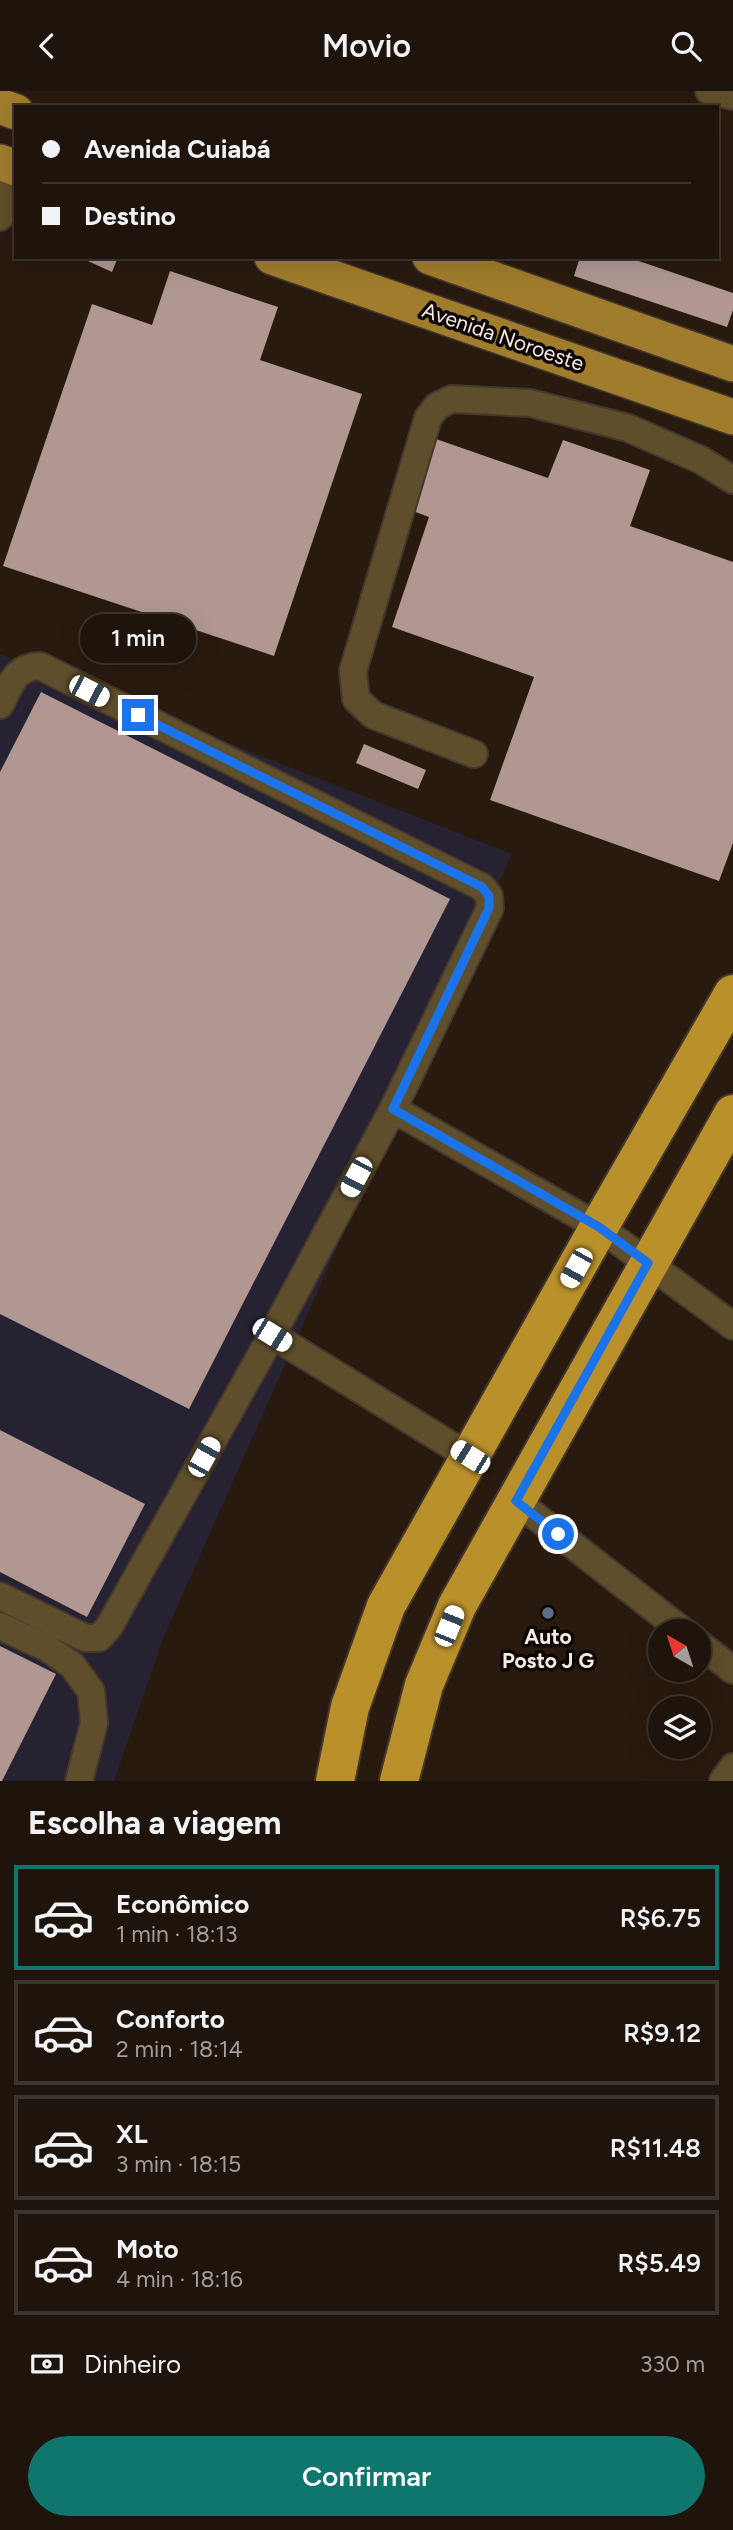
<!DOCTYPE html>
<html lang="pt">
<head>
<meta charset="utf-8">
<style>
	body { margin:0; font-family:Figtree,sans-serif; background:#2c2119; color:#f1f3f6; height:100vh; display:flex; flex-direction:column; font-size:26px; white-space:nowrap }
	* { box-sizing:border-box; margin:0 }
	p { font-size:23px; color:#a19e9d }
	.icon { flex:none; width:38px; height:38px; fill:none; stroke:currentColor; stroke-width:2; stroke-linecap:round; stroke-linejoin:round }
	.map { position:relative; height:1690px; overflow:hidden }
	.details { display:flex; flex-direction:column; background:#1f140b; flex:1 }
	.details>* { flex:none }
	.guide { position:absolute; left:14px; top:14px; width:705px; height:154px; border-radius:0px; box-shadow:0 7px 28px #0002,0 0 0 2px #3c332c; display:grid; align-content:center; height:154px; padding:0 28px; background:#1f140b }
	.needle { width:46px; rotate:321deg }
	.fabs { position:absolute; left:648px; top:1528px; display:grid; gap:14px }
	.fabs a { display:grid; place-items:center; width:63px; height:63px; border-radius:50%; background:#1f140b; box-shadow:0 7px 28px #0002,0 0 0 2px #3c332c; font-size:35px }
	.end { position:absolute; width:32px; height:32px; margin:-16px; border:9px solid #1a73e8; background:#fff; box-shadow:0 0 0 4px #fff }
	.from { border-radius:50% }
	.bubble { position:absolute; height:49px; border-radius:24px; background:#1f140b; box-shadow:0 7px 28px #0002,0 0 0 2px #3c332c; font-size:23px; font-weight:600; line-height:49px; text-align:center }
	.car { position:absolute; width:21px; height:42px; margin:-21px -10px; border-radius:9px; box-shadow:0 0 5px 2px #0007; background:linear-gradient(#fff 24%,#345 0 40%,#fff 0 76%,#345 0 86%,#fff 0) }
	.guide b { display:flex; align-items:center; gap:24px; height:66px; font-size:26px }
	.guide b+b { border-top:2px solid #3c332c }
	.guide i { width:18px; height:18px; background:#f1f3f6 }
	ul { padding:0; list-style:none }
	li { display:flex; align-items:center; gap:21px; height:105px; margin:0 14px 10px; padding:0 14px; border:4px solid #3c332c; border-radius:0px }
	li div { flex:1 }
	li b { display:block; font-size:26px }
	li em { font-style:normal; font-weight:600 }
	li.current { border-color:#0f766e }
	li>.icon { width:63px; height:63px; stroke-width:1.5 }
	h2 { padding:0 28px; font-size:32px; line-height:84px }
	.pay { display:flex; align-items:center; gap:18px; height:77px; padding:0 28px; font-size:26px }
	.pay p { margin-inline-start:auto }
	.button { display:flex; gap:14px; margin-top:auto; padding:14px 28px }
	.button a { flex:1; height:80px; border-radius:42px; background:#0f766e; color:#fff; font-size:28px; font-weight:600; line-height:80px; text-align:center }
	header { display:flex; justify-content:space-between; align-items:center; height:91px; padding:0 28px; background:#1f140b; font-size:32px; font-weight:600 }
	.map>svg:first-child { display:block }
	.industrial { fill:#262232 }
	.building { fill:#b09792 }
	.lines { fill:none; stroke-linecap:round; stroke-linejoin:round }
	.minor-casing { stroke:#46372d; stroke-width:30 }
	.major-casing { stroke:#46372d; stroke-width:38 }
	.highway-casing { stroke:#46372d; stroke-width:42 }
	.minor { stroke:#5f4e2b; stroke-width:26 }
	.major { stroke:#a07d2d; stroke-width:35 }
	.highway { stroke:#ba902b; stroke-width:38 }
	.route { stroke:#1a73e8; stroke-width:9 }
	.service-dot { fill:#5c6f8a; stroke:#0d0704; stroke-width:2.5 }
	.labels { text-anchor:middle; stroke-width:7; stroke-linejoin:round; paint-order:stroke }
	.street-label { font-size:21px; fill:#f6eae3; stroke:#0d0704 }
	.poi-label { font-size:21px; font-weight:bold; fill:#f6eae3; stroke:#0d0704 }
</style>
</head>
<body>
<header><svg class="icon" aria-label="back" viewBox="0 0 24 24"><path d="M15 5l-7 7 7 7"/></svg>Movio<svg class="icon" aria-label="search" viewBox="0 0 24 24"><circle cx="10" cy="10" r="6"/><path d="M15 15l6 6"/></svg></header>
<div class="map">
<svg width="733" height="1690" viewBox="0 0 733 1690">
	<rect width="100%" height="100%" fill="#291a0f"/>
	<!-- industrial -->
	<path class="industrial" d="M 0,563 L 512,763 L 162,1550 L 114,1690 L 0,1690 Z"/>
	<!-- building -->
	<g class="building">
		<path d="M 79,166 L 118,166 L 112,181 Z"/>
		<path d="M 580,166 L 627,166 L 733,202 L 733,219 L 727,236 L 574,185 Z"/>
		<path d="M 170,180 L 278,216 L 260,269 L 362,303 L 274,565 L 3,475 L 92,213 L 152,234 Z"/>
		<path d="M 436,348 L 548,387 L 563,349 L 650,379 L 630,435 L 733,471 L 733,752 L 719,790 L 490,709 L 534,586 L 392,536 L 429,426 L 410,419 Z"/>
		<path d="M 41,601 L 450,808 L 189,1318 L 0,1223 L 0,681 Z"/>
		<path d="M 364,653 L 426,679 L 418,698 L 356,672 Z"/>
		<path d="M 0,1339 L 145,1413 L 87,1526 L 0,1481 Z"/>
		<path d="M 0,1555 L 56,1583 L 2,1690 L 0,1690 Z"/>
	</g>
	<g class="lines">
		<!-- minor casing -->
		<g class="minor-casing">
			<g id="minor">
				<path d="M 709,0 L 733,5"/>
				<path d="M 0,126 L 16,80"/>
				<path d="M 0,614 C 11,594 14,576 40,575 L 482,796 L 489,805 L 490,817 L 393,1018 L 272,1244 L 109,1536 L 99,1547 L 85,1547 L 0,1505"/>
				<path d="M 474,663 L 373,624 L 356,608 L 353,580 L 428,327 L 437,315 L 452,308 L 530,312 L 628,337 L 701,369 L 733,389"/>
				<path d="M 393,1018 L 599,1136 L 733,1235"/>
				<path d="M 272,1244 L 470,1366"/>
				<path d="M 516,1410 L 683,1540"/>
				<path d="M 0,1535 L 47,1557 L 72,1574 L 91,1600 L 94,1632 L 79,1690"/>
				<path d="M 698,1552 L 733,1579"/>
				<path d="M 723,1690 L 733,1676"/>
			</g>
		</g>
		<!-- major casing -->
		<g class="major-casing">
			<g id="major">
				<path d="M 0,15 L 16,21"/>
				<path d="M 0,71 L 16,77"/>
				<path d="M 272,166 L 733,326"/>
				<path d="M 430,166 L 733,273"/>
			</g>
		</g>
		<!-- highway casing -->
		<g class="highway-casing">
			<g id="highway">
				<path d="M 335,1690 L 350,1616 L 386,1515 L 599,1136 L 733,903"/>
				<path d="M 399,1690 L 424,1594 L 457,1515 L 733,1023"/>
			</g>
		</g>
		<!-- minor -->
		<use href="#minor" class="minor"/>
		<!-- major -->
		<use href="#major" class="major"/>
		<!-- highway -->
		<use href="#highway" class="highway"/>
	</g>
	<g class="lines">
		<!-- route -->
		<path class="route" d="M 138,624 L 482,796 L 489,805 L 489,817 L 393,1018 L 599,1136 L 648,1172 L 516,1410 L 558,1443"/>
	</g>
	<!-- markers -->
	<circle class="service-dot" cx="548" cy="1522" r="7"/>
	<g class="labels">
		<!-- street labels -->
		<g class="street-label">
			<text transform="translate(503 246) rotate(19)" y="7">Avenida Noroeste</text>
		</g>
		<!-- poi labels -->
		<g class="poi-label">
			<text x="548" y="1553">Auto<tspan x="548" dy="24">Posto J G</tspan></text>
		</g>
	</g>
</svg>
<div class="fabs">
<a><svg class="needle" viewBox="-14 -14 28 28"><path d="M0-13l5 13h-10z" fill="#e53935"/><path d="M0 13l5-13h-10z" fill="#a19e9d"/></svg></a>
<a><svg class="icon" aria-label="layers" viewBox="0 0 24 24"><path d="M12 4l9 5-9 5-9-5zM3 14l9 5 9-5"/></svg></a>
</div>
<i class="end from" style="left:558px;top:1443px"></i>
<i class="end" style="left:138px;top:624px"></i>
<div class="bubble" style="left:80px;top:523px;width:116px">1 min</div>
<i class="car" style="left:89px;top:600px;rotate:117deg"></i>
<i class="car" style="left:356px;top:1086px;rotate:208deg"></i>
<i class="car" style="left:576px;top:1177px;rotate:209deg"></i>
<i class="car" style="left:272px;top:1244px;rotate:122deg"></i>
<i class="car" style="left:204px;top:1366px;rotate:29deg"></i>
<i class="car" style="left:470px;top:1366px;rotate:302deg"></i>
<i class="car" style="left:449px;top:1535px;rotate:22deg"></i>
<div class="guide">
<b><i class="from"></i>Avenida Cuiabá</b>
<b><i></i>Destino</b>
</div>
</div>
<section class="details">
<h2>Escolha a viagem</h2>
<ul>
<li class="current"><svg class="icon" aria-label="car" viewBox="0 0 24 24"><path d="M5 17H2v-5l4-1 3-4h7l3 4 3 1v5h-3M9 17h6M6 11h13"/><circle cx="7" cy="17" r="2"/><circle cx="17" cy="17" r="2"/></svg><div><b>Econômico</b><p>1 min · 18:13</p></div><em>R$6.75</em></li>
<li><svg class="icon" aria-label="car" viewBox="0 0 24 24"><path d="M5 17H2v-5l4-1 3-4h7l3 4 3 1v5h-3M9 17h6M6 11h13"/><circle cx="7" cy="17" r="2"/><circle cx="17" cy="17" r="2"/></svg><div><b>Conforto</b><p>2 min · 18:14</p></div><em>R$9.12</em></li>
<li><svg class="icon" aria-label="car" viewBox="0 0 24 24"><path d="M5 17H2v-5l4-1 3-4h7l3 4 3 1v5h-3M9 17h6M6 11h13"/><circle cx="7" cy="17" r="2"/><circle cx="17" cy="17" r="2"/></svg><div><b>XL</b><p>3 min · 18:15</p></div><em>R$11.48</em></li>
<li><svg class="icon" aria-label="car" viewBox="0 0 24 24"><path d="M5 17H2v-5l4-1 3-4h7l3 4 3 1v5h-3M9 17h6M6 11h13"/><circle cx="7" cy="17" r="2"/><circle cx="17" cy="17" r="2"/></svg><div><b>Moto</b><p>4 min · 18:16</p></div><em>R$5.49</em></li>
</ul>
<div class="pay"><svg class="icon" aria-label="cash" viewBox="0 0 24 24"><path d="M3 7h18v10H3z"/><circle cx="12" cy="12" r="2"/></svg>Dinheiro<p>330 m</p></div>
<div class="button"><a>Confirmar</a></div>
</section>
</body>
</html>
